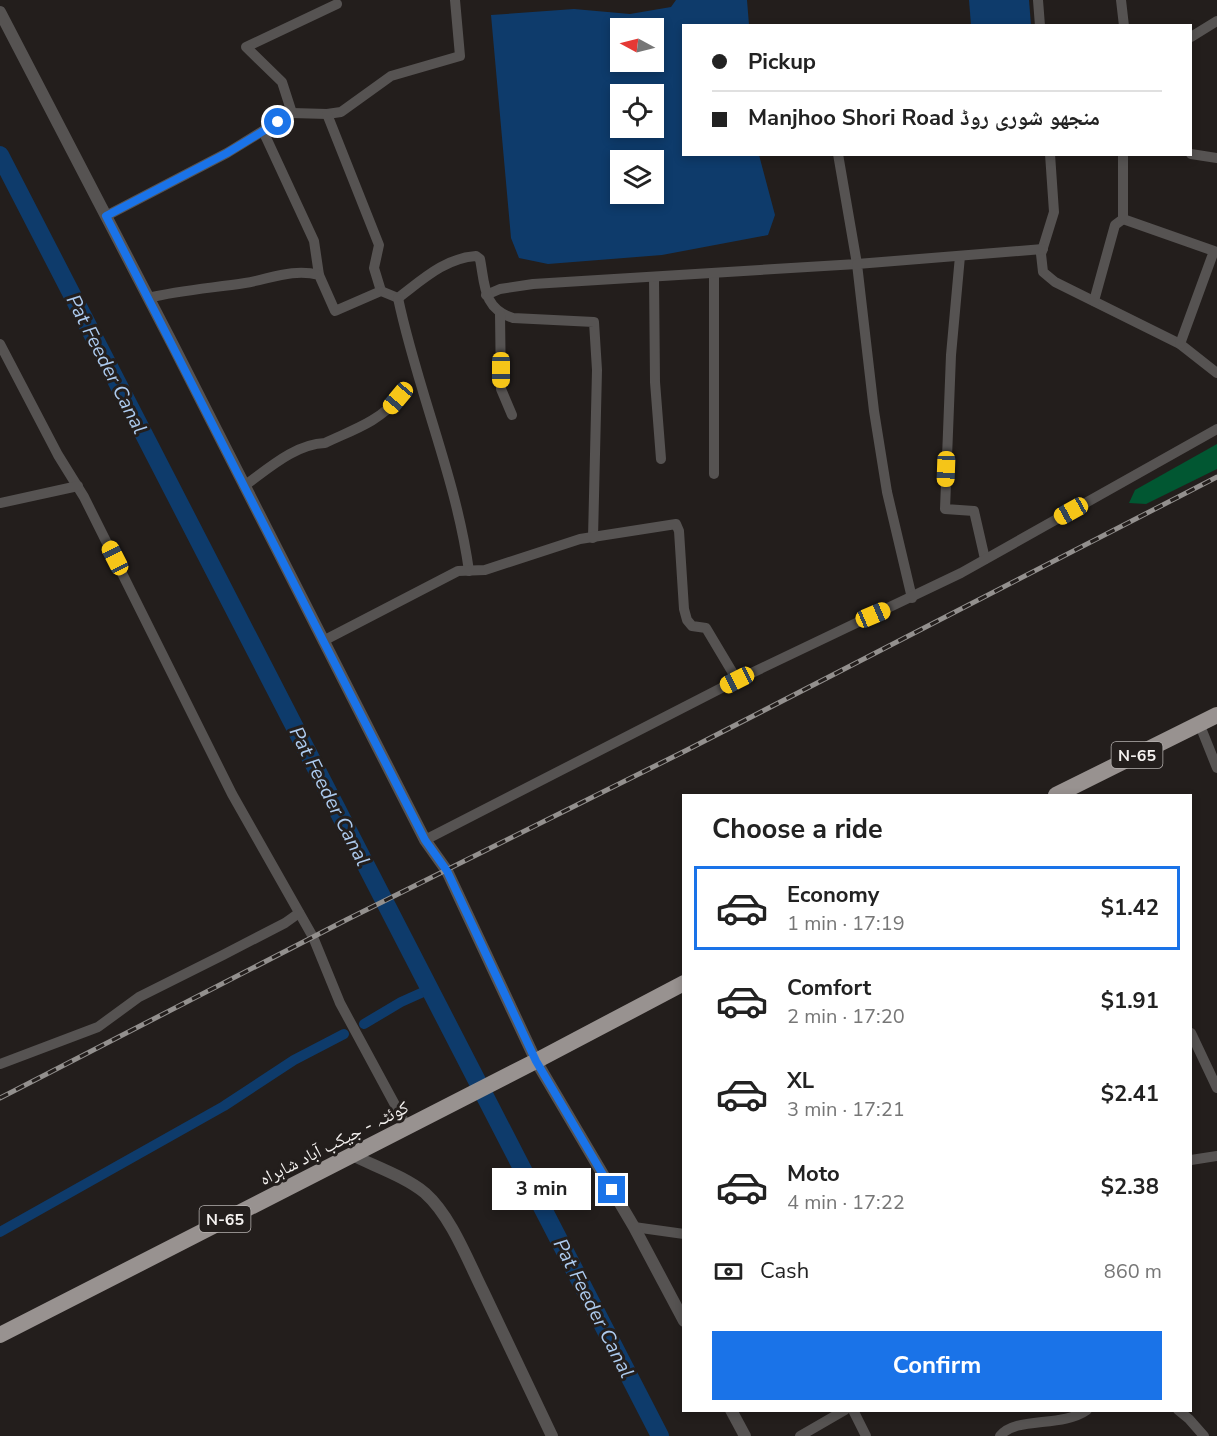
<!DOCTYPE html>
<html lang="en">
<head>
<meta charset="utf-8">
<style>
	body { margin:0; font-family:"Nunito Sans","Noto Naskh Arabic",sans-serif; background:#f6f6f6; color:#222; height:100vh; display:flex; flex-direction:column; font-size:22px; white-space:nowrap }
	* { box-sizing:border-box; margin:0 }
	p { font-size:20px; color:#767676 }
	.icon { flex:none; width:33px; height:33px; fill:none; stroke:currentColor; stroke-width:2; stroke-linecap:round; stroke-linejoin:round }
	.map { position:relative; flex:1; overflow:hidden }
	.sheet { position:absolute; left:682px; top:794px; width:510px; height:618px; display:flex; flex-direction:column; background:#fff; border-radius:0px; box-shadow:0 3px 9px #0003 }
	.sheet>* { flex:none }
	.top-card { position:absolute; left:682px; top:24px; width:510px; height:132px; border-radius:0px; box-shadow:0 3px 9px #0003; display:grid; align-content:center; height:132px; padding:0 30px; background:#fff }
	.needle { width:39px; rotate:277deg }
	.buttons { position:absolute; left:610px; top:18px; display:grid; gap:12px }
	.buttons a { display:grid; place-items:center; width:54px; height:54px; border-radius:0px; background:#fff; box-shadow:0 3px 9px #0003; font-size:30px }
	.end { position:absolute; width:27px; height:27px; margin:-14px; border:8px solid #1a73e8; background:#fff; box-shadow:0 0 0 3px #fff }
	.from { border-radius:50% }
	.bubble { position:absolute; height:42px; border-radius:0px; background:#fff; box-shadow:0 3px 9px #0003; font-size:20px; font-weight:700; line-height:42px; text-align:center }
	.car { position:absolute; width:18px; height:36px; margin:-18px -9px; border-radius:8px; box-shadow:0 0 4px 2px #0007; background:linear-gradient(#f5c518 24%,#345 0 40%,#f5c518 0 76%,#345 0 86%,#f5c518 0) }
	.top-card b { display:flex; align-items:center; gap:21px; height:57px; font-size:22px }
	.top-card b+b { border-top:2px solid #e0e0e0 }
	.top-card i { width:15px; height:15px; background:#222 }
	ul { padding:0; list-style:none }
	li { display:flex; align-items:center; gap:18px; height:84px; margin:0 12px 9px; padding:0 18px; border:3px solid transparent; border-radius:0px }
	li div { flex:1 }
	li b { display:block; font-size:22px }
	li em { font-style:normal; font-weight:700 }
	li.active { border-color:#1a73e8 }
	li>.icon { width:54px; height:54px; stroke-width:1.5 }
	h2 { padding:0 30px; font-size:27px; line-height:72px }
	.pay { display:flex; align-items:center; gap:15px; height:66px; padding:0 30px; font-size:22px }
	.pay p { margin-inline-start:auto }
	.button { display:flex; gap:12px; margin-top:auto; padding:12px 30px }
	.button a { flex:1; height:69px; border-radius:0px; background:#1a73e8; color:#fff; font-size:24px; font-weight:700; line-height:69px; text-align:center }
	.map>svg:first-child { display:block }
	.forest { fill:#015732 }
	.water { fill:#0e3b6b; fill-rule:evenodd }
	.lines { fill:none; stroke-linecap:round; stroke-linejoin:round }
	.canal { stroke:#0e3b6b; stroke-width:10 }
	.river { stroke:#0e3b6b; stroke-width:18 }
	.minor { stroke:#565352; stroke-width:10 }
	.tertiary { stroke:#565352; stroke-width:12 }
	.trunk { stroke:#989290; stroke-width:16 }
	.rail-casing { stroke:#93908e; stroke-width:5 }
	.rail { stroke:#231e1c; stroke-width:3; stroke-dasharray:9; stroke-linecap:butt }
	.route { stroke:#1a73e8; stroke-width:8 }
	.labels { text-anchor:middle; stroke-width:6; stroke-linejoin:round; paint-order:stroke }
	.shield { fill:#231e1c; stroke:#b6b2b0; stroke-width:1.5 }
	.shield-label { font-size:16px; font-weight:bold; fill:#f5f2f0 }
	.street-label { font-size:18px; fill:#f5f2f0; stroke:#231e1c }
	.water-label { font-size:20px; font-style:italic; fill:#adcbef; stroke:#231e1c }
</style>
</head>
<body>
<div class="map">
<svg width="1217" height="1436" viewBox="0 0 1217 1436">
	<rect width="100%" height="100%" fill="#231e1c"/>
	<!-- forest -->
	<path class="forest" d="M 1217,444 L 1217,469 L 1146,504 L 1129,503 L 1135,490 Z"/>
	<!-- water -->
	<g class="water">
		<path d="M 676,0 L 747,0 L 749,25 L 684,26 L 684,154 L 759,155 L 775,215 L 768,235 L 662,255 L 548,264 L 519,258 L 511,238 L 491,15 L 574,9 L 630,14 L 671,7 ZM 621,28 L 654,28 L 654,62 L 621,62 ZM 621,94 L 654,94 L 654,128 L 621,128 ZM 621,160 L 654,160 L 654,194 L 621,194 Z"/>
		<path d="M 969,0 L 1029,0 L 1031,25 L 971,25 Z"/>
	</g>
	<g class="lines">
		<!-- canal -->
		<g class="canal">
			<path d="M 364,1024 L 401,1002 L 430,989"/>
			<path d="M 0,1232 L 224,1106 L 294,1060 L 344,1034"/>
		</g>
		<!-- river -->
		<path class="river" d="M 0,155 L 660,1436"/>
		<!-- minor -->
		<g class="minor">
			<path d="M 1038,0 L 1040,26"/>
			<path d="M 1121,0 L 1124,26"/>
			<path d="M 1191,37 L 1217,21"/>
			<path d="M 292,113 L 327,114 L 341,112 L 391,76 L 460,56 L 455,0"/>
			<path d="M 327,114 L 379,245 L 374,268 L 381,291"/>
			<path d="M 263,131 L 314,241 L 319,275"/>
			<path d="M 1050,154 L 1054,212 L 1041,254 L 1043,272 L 1055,282 L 1180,344 L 1217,373"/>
			<path d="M 1191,154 L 1217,158"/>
			<path d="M 106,216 L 227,153 L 292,113 L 282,82 L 246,47 L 337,4"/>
			<path d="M 1123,219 L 1214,251 L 1180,344"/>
			<path d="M 960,256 L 951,355 L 945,509 L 974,511 L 985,559"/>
			<path d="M 714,273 L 714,474"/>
			<path d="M 654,277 L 655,382 L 661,459"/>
			<path d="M 486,295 L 500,289 L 533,284 L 857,264 L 838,154"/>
			<path d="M 148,298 C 181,290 213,288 245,283 C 270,279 293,268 319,275 L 335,311 L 381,291 L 398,298"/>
			<path d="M 398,298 C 422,280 445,258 476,256 L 480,259 C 485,285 483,309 513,318 L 594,322 L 597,370 L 593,538"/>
			<path d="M 398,298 C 417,389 456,477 469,571"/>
			<path d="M 1094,301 L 1115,225 L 1123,219 L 1123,154"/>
			<path d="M 500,314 L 501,389 L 512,415"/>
			<path d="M 0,344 L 58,455 L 84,497 L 232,794 L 313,937 L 340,1003 L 407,1127"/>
			<path d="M 244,486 C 268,469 295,444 325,443 C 352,430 379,422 398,398"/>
			<path d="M 0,503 L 78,486"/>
			<path d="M 912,598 L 887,492 L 874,411 L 857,264 L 1043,249"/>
			<path d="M 323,641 L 458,571 L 485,570 L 580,539 L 676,524 L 679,531 L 684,609 L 687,620 L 692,626 L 706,628 L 737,680"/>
			<path d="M 1199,723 L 1217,768"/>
			<path d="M 425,840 L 737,680 L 961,573 L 1217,429"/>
			<path d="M 1191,1033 L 1217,1088"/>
			<path d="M 0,1064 L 98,1027 L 139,997 L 223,955 L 285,923 L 299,913"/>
			<path d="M 1191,1160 L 1217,1156"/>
			<path d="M 634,1227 L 684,1234"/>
			<path d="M 853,1410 L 866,1436"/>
			<path d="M 1178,1410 L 1189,1419 L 1204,1436"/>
			<path d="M 800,1436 L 845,1410"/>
			<path d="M 1000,1436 C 1015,1416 1062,1428 1087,1410"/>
		</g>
		<!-- tertiary -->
		<g class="tertiary">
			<path d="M 0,12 L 173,345 L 425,840 L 447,871 L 536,1061 L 634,1227 L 684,1321"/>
			<path d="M 352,1155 C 374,1166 406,1177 425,1193 C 451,1216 468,1261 483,1291 C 506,1340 529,1388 552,1436"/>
			<path d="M 731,1410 L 745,1436"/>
		</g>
		<!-- trunk -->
		<g class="trunk">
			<path d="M 1056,795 L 1217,715"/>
			<path d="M 0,1335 L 536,1061 L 684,983"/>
		</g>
		<!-- rail casing -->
		<g class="rail-casing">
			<path id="rail" d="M 0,1098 L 346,920 L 687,750 L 1217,477"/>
		</g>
		<!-- rail -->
		<use href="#rail" class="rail"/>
	</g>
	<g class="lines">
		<!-- route -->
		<path class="route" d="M 278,122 L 227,153 L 106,216 L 425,840 L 447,871 L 536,1061 L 612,1190"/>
	</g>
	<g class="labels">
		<!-- shield labels -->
		<g class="shield">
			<rect x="1111.5" y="742" width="51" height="26" rx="4.5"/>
			<rect x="199.5" y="1206" width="51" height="26" rx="4.5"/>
		</g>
		<g class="shield-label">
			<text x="1137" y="761">N-65</text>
			<text x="225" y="1225">N-65</text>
		</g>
		<!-- street labels -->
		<g class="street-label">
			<text transform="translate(334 1143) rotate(-27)" y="6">کوئٹہ - جیکب آباد شاہراہ</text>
		</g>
		<!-- water labels -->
		<g class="water-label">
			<text transform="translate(107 364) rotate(63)" y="7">Pat Feeder Canal</text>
			<text transform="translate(330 796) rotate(63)" y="7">Pat Feeder Canal</text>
			<text transform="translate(594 1308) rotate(63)" y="7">Pat Feeder Canal</text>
		</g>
	</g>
</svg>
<div class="buttons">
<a><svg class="needle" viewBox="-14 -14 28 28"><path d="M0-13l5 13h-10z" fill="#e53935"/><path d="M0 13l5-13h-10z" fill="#767676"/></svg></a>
<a><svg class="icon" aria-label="locate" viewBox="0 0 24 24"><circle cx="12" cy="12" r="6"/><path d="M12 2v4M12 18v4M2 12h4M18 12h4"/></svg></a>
<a><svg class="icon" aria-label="layers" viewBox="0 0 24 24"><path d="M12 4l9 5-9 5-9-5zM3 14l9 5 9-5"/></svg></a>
</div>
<i class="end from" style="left:278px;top:122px"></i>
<i class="end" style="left:612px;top:1190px"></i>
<div class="bubble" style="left:492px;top:1168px;width:99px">3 min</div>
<i class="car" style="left:501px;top:370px;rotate:180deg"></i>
<i class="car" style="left:398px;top:398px;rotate:220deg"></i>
<i class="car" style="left:946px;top:469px;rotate:182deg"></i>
<i class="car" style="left:1071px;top:511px;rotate:241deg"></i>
<i class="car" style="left:115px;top:558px;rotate:333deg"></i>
<i class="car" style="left:873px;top:615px;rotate:67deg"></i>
<i class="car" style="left:737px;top:680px;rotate:243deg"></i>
<div class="top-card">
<b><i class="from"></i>Pickup</b>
<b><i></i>Manjhoo Shori Road منجھو شوری روڈ</b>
</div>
<section class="sheet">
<h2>Choose a ride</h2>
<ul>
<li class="active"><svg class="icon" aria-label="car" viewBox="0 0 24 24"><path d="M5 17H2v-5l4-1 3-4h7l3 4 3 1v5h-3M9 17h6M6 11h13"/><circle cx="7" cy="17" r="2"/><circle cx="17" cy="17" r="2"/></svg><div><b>Economy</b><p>1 min · 17:19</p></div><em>$1.42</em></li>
<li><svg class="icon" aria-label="car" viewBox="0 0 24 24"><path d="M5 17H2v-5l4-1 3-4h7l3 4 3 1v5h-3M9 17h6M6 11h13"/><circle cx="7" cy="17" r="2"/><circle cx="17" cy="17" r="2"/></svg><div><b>Comfort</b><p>2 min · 17:20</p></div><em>$1.91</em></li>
<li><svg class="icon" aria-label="car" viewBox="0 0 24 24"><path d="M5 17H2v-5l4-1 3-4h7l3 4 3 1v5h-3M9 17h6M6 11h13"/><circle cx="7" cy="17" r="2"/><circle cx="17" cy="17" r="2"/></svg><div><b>XL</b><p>3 min · 17:21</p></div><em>$2.41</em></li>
<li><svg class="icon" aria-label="car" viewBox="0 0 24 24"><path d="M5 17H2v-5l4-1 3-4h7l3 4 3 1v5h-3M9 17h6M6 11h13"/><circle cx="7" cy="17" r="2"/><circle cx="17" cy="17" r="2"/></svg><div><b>Moto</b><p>4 min · 17:22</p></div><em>$2.38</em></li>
</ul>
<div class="pay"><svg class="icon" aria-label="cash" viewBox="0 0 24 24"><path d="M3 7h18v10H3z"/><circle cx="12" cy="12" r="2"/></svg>Cash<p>860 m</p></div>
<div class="button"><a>Confirm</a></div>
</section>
</div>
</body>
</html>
